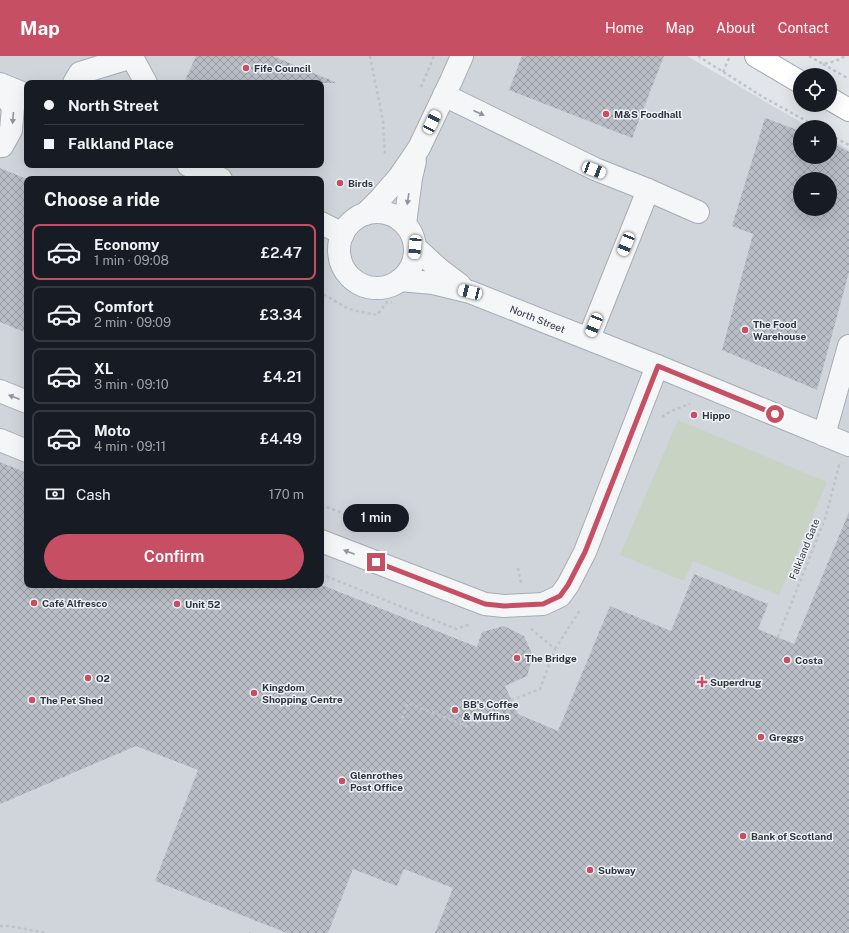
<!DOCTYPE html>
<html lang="en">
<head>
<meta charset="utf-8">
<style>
	body { margin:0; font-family:"Public Sans",sans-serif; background:#242831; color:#f1f3f6; height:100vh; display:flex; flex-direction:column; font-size:15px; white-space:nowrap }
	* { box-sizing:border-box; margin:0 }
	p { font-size:13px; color:#9ea1a6 }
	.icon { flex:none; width:22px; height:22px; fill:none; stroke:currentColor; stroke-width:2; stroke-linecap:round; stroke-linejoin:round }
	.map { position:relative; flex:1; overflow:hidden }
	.details { position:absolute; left:24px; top:120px; width:300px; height:412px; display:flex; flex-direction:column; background:#171b24; border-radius:8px; box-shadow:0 4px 16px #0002 }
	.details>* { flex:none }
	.top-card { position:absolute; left:24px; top:24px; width:300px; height:88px; border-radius:8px; box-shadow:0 4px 16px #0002; display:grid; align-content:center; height:88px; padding:0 20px; background:#171b24 }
	.buttons { position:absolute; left:793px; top:12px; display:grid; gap:8px }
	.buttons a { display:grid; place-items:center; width:44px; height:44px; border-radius:50%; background:#171b24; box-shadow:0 4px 16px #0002; font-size:20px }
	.end { position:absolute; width:18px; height:18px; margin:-9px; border:5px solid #c64f63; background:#fff; box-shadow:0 0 0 2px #fff }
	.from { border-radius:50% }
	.bubble { position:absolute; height:28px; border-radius:14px; background:#171b24; box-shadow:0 4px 16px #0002; font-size:13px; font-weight:600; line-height:28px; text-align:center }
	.car { position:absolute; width:12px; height:24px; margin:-12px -6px; border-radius:5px; box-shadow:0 0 3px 1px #0007; background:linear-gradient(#fff 24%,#345 0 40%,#fff 0 76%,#345 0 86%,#fff 0) }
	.top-card b { display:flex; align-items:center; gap:14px; height:38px; font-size:15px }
	.top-card b+b { border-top:1px solid #363941 }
	.top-card i { width:10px; height:10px; background:#f1f3f6 }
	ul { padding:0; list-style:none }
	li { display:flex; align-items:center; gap:12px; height:56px; margin:0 8px 6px; padding:0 12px; border:2px solid #363941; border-radius:8px }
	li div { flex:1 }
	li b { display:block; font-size:15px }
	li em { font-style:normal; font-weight:600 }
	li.active { border-color:#c64f63 }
	li>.icon { width:36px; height:36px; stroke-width:1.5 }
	h2 { padding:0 20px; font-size:18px; line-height:48px }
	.pay { display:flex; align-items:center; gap:10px; height:44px; padding:0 20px; font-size:15px }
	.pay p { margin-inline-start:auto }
	.action { display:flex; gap:8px; margin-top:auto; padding:8px 20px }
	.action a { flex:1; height:46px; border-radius:24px; background:#c64f63; color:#fff; font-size:16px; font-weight:600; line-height:46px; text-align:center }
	header { display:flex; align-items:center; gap:24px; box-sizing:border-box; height:56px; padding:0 20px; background:#c64f63; color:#fff }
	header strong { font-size:19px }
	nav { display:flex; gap:22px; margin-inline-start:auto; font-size:14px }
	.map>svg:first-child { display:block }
	.built { fill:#d0d4db; fill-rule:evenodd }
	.grass { fill:#c8d3c3 }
	.building { fill:url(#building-cross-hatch); fill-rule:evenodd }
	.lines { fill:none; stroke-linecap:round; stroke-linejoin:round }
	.minor-casing { stroke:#a7acb3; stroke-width:24 }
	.major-casing { stroke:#a2a9b4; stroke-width:24 }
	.path { stroke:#c0c3c8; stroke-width:2.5; stroke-dasharray:3 3; stroke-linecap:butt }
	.minor { stroke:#f4f6f8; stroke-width:22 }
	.major { stroke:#fff; stroke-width:22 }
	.oneway { fill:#90949c }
	.route { stroke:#c64f63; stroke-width:5 }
	.poi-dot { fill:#c64f63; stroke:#f1f4f7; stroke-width:1.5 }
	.labels { text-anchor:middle; stroke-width:3; stroke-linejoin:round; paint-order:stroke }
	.poi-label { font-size:10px; font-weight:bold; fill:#2b3340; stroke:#f1f4f7; text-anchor:start }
	.street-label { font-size:10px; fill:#2b3340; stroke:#f1f4f7 }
</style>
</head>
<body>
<header>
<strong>Map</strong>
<nav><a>Home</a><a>Map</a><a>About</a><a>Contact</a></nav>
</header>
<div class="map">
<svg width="849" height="877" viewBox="0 0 849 877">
	<defs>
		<pattern id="building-cross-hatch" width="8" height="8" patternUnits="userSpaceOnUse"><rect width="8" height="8" fill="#b9bec6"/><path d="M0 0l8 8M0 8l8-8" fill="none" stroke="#979ba2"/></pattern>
	</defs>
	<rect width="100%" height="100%" fill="#e2e5e9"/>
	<!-- built -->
	<path class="built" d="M 0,0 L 687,0 L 809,71 L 800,71 L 800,101 L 830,101 L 830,83 L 849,94 L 849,877 L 0,877 ZM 27,27 L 321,27 L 321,109 L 27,109 ZM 27,123 L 321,123 L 321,529 L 27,529 ZM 800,123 L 830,123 L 830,153 L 800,153 Z"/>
	<!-- grass -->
	<path class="grass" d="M 678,364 L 827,426 L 779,539 L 693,505 L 684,525 L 620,499 Z"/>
	<!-- building -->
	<g class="building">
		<path d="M 196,0 L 273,0 L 337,27 L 184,27 Z"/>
		<path d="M 522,0 L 664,0 L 632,82 L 509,34 Z"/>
		<path d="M 765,62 L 800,75 L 800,101 L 830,101 L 830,86 L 849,96 L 849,216 L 817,334 L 722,294 L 753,178 L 732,170 ZM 800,123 L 830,123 L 830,153 L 800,153 Z"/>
		<path d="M 0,112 L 27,123 L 27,277 L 0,266 Z"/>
		<path d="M 0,406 L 27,417 L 27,529 L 322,529 L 477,591 L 482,576 L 504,570 L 524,580 L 533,600 L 527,620 L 505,630 L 518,658 L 558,675 L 610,550 L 671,575 L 694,518 L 768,548 L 758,573 L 794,588 L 849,456 L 849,877 L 435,877 L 453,832 L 404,813 L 397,830 L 353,813 L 328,877 L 287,877 L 155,825 L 198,714 L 136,690 L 0,748 Z"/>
	</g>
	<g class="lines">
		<!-- minor casing -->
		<g class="minor-casing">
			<g id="minor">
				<path d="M 132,1 L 146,27"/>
				<path d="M 74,27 L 80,17 L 132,1 L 133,0"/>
				<path d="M 0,28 L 27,39"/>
				<path d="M 0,33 L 13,51 L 11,74 L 2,90 L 0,90"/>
				<path d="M 444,39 L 595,113 L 648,134 L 698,156"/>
				<path d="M 188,109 L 221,123"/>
				<circle cx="377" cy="194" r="38"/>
				<path d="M 365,158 L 380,143 L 400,120 L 419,92 L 451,25 L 462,0"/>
				<path d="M 321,167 L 343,178"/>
				<path d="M 405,168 L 411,122 L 415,105"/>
				<path d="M 415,191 L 439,213 L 460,229"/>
				<path id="s1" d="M 400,224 L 433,227 L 470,236 L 657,310 L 849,389"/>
				<path d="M 589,282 L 648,134"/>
				<path d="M 0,335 L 27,346"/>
				<path d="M 824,379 L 849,290"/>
				<path d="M 0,384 L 27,395"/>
				<path d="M 321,485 L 485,548 L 504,550 L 543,548 L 560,540 L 568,529 L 585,496 L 657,310"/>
			</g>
		</g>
		<!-- major casing -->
		<g class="major-casing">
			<g id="major">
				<path d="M 756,0 L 800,26"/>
				<path d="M 830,43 L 849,54"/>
			</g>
		</g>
		<!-- path -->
		<g class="path">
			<path d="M 370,0 L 383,65 L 385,99"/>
			<path d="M 698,0 L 763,41 L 817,71"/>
			<path d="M 809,0 L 823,8 L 836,5 L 845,0"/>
			<path d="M 823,8 L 849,23"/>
			<path d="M 723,16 L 730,0"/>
			<path d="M 421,31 L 434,0"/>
			<path d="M 830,79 L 849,89"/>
			<path d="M 321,215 L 323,238 L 345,251 L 357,255 L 377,259 L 387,246 L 392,246"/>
			<path d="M 662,361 L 671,355 L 690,348"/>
			<path d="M 321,449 L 348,459"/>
			<path d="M 518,512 L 521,527"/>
			<path d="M 321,518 L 456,573 L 471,568"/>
			<path d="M 778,581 L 826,460 L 839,409 L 838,409"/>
			<path d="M 555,593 L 580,554"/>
			<path d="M 400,668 L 408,647 L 469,671 L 512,644 L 540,633 L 555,593 L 530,572"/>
			<path d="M 0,870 L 9,870 L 46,877"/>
			<path d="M 249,877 L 251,877"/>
		</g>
		<!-- minor -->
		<use href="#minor" class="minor"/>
		<!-- major -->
		<use href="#major" class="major"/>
	</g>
	<!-- one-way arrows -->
	<defs><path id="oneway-solid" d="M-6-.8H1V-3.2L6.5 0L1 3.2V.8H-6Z"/></defs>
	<g class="oneway">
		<use href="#oneway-solid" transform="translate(479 57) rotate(25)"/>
		<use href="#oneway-solid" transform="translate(13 62) rotate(95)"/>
		<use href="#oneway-solid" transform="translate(408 143) rotate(98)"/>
		<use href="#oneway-solid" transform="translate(14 341) rotate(-159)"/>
		<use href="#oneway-solid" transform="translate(349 496) rotate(-159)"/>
	</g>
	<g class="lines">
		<!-- route -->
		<path class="route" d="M 376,506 L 485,548 L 504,550 L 543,548 L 560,540 L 568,529 L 585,496 L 658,310 L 775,358"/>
	</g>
	<!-- markers -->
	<g class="poi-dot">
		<circle cx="246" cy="12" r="4"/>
		<circle cx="606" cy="58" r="4"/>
		<circle cx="340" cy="127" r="4"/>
		<circle cx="745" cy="274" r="4"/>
		<circle cx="694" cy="359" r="4"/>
		<circle cx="34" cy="547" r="4"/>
		<circle cx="177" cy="548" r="4"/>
		<circle cx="517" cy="602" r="4"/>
		<circle cx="787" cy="604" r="4"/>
		<circle cx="88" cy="622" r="4"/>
		<path d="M700 620h4v4h4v4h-4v4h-4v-4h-4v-4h4z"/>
		<circle cx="254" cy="637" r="4"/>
		<circle cx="32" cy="644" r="4"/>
		<circle cx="455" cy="654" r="4"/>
		<circle cx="761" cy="681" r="4"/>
		<circle cx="342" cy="725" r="4"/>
		<circle cx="743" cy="780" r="4"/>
		<circle cx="590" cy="814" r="4"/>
	</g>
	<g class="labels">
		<!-- poi labels -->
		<g class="poi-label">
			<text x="254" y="16">Fife Council</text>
			<text x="614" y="62">M&amp;S Foodhall</text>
			<text x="348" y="131">Birds</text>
			<text x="753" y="272">The Food<tspan x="753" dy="12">Warehouse</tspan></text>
			<text x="702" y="363">Hippo</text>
			<text x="42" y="551">Café Alfresco</text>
			<text x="185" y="552">Unit 52</text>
			<text x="525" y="606">The Bridge</text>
			<text x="795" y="608">Costa</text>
			<text x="96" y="626">O2</text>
			<text x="710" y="630">Superdrug</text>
			<text x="262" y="635">Kingdom<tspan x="262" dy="12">Shopping Centre</tspan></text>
			<text x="40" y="648">The Pet Shed</text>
			<text x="463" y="652">BB's Coffee<tspan x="463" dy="12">&amp; Muffins</tspan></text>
			<text x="769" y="685">Greggs</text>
			<text x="350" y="723">Glenrothes<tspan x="350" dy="12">Post Office</tspan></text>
			<text x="751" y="784">Bank of Scotland</text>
			<text x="598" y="818">Subway</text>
		</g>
		<!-- street labels -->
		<g class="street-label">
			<text dy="4" stroke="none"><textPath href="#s1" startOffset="144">North Street</textPath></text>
			<text transform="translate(804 493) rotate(-68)" y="4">Falkland Gate</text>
		</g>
	</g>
</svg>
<div class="buttons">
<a><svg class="icon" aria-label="locate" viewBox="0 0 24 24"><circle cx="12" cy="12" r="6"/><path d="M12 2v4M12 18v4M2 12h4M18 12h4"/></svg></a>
<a>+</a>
<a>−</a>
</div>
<i class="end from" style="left:775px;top:358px"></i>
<i class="end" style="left:376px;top:506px"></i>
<div class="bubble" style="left:343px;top:448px;width:66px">1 min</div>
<i class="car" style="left:432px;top:66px;rotate:26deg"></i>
<i class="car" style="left:594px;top:114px;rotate:111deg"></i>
<i class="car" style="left:626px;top:188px;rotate:202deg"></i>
<i class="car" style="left:415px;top:191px;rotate:185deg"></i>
<i class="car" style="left:470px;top:236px;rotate:284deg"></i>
<i class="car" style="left:594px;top:269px;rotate:202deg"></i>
<div class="top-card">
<b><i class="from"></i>North Street</b>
<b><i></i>Falkland Place</b>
</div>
<section class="details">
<h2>Choose a ride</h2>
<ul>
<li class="active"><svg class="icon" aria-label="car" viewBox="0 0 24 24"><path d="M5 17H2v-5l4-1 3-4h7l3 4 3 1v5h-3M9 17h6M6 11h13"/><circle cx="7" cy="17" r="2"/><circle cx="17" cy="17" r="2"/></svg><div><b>Economy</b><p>1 min · 09:08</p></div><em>£2.47</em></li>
<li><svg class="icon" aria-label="car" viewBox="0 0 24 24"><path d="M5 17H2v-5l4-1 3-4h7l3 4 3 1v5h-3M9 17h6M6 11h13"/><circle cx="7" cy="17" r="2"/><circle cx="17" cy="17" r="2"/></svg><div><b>Comfort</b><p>2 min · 09:09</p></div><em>£3.34</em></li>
<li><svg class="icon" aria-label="car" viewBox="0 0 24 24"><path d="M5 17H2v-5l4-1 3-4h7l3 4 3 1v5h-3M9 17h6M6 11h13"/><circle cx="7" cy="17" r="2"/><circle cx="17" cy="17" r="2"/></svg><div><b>XL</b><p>3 min · 09:10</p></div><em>£4.21</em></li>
<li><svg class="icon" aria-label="car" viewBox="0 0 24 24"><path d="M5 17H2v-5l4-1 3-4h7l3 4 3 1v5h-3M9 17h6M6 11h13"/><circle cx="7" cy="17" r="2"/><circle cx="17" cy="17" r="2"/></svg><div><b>Moto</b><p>4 min · 09:11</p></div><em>£4.49</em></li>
</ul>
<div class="pay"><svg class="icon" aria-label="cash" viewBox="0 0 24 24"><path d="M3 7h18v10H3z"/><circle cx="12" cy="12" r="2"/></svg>Cash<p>170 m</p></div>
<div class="action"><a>Confirm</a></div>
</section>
</div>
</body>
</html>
